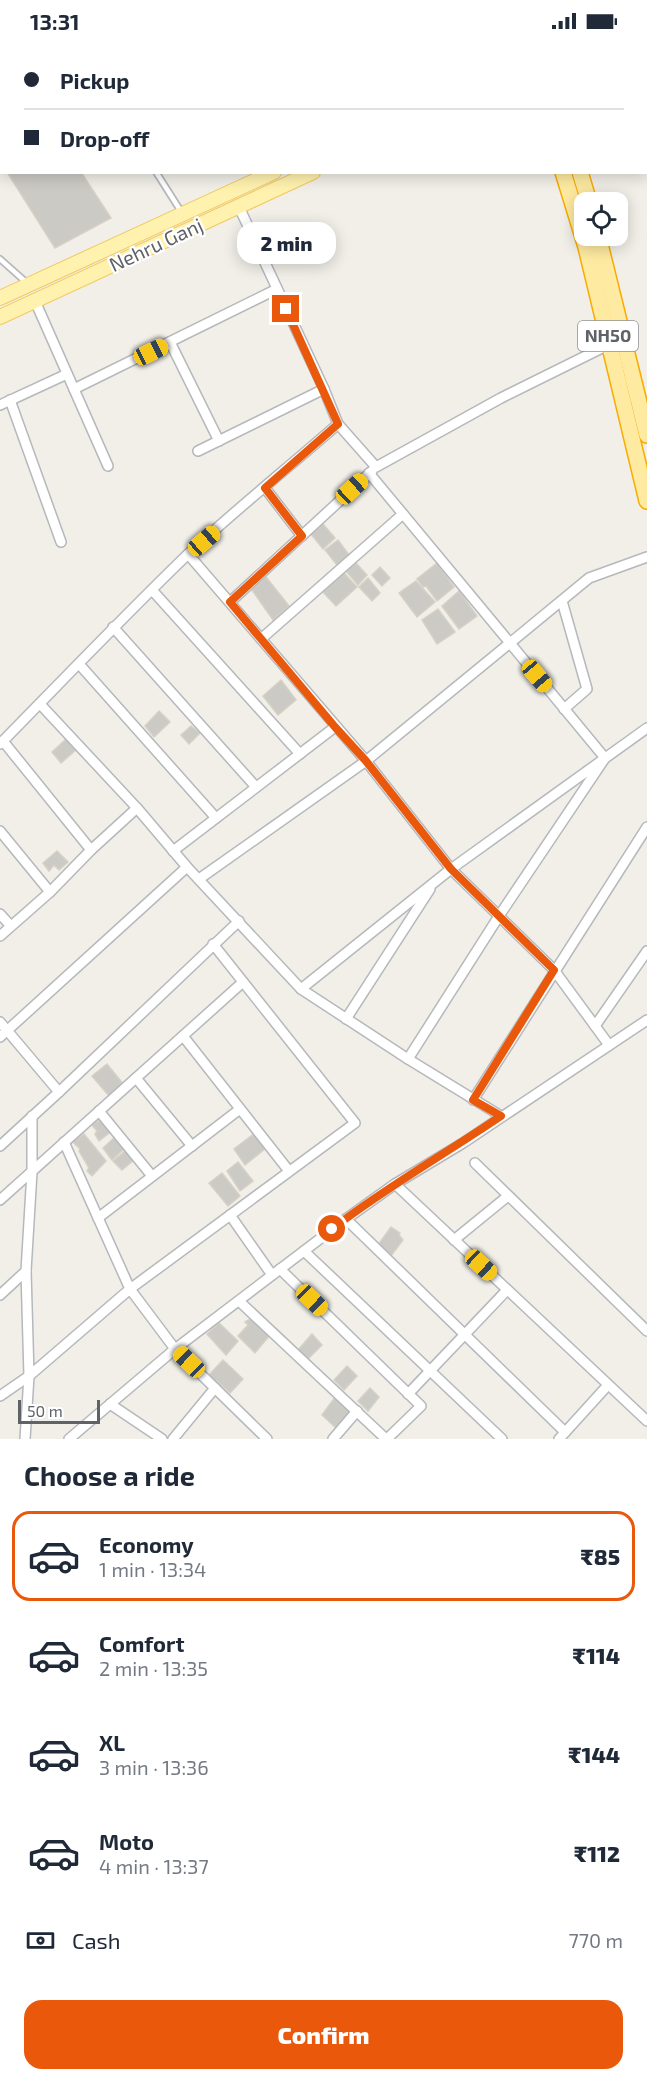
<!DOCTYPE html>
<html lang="en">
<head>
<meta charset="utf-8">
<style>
	body { margin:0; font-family:"Exo 2",sans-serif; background:#f2f2f3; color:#1f2937; height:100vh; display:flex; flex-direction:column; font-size:22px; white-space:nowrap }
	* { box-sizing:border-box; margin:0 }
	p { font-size:20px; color:#747a83 }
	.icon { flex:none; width:33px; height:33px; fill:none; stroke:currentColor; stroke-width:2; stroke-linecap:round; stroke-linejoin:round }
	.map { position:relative; height:1397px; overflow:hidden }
	.sheet { display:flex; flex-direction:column; background:#fff; flex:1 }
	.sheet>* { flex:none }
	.banner { position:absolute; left:0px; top:0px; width:648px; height:132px; box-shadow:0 3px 15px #0003; display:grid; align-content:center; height:132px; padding:0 24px; background:#fff }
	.tools { position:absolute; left:574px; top:150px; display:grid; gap:12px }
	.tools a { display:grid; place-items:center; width:54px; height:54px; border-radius:12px; background:#fff; box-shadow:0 3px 15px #0003; font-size:30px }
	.scale { position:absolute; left:18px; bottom:15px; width:82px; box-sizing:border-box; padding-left:6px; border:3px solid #5f6368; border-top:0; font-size:16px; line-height:21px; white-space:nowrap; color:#5f6368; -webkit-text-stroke:4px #fff; paint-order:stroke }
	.end { position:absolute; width:27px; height:27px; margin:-14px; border:8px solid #ea580c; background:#fff; box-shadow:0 0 0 3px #fff }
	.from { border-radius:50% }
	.bubble { position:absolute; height:42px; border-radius:18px; background:#fff; box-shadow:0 3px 15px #0003; font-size:20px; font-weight:800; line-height:42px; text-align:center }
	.car { position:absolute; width:18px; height:36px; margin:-18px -9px; border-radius:8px; box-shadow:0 0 4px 2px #0007; background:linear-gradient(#f5c518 24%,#345 0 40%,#f5c518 0 76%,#345 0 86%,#f5c518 0) }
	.banner b { display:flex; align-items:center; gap:21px; height:57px; font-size:22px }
	.banner b+b { border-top:2px solid #e0e1e3 }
	.banner i { width:15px; height:15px; background:#1f2937 }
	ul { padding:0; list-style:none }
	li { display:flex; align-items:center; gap:18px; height:90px; margin:0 12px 9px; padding:0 12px; border:3px solid transparent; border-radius:18px }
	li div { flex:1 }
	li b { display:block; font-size:22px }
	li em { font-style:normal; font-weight:800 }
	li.active { border-color:#ea580c }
	li>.icon { width:54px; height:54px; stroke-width:1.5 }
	h2 { padding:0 24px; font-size:27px; line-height:72px }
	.pay { display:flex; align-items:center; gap:15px; height:66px; padding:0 24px; font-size:22px }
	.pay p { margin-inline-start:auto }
	.action { display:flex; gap:12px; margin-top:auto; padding:12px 24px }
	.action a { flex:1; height:69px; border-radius:18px; background:#ea580c; color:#fff; font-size:24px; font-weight:800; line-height:69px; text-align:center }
	.status { display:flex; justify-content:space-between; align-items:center; height:42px; padding:0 30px; background:#fff; direction:ltr }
	.status svg { height:16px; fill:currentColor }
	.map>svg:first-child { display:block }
	.building { fill:#cccac5; stroke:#d6d1c6; stroke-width:1.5 }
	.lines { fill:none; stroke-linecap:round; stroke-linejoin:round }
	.service-casing { stroke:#b5b8bc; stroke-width:8 }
	.minor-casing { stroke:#b5b8bc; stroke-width:12 }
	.primary-casing { stroke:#f2c960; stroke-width:16 }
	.trunk-casing { stroke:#f9ab00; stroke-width:18 }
	.service { stroke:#fff; stroke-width:4.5 }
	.minor { stroke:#fff; stroke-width:9 }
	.primary { stroke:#fff2af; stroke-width:14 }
	.trunk { stroke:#feeaa1; stroke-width:15 }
	.route { stroke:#ea580c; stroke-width:8 }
	.labels { text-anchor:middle; stroke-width:4.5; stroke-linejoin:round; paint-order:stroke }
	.shield { fill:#fff; stroke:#8f9295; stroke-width:1.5 }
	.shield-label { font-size:18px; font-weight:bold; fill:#5f6368 }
	.street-label { font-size:20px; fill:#5f6368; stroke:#fff }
</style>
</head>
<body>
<div class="status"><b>13:31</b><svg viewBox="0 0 49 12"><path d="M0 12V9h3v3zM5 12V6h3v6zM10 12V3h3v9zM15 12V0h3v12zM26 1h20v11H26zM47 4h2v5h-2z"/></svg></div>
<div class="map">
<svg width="647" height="1397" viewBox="0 0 647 1397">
	<rect width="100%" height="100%" fill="#f1efe8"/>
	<!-- building -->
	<g class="building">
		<path d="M 2,17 L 2,122 L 0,119 L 0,18 Z"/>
		<path d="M 7,130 L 81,130 L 111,176 L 55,206 Z"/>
		<path d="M 323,482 L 335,496 L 323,507 L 311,492 Z"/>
		<path d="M 338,498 L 349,513 L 337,523 L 325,508 Z"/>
		<path d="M 356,521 L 367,533 L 358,543 L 346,529 Z"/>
		<path d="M 437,521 L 454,545 L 437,559 L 426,544 L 423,545 L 417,537 Z"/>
		<path d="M 380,525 L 390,536 L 382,544 L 372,533 Z"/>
		<path d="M 344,531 L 357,545 L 336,564 L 323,550 Z"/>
		<path d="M 266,535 L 289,564 L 273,578 L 252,548 Z"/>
		<path d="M 368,536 L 380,551 L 372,559 L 359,545 Z"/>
		<path d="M 416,539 L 435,560 L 417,575 L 399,551 Z"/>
		<path d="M 459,549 L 477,574 L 459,587 L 442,564 Z"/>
		<path d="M 438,567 L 455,590 L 437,602 L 422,578 Z"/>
		<path d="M 281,638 L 296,658 L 278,673 L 263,654 Z"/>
		<path d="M 159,669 L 170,680 L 154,695 L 145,684 Z"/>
		<path d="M 191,684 L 200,691 L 189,702 L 181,693 Z"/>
		<path d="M 66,697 L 76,708 L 61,721 L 52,710 Z"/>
		<path d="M 57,809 L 68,820 L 59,828 L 54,823 L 49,829 L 43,821 Z"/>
		<path d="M 107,1022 L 124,1043 L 110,1055 L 92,1034 Z"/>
		<path d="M 102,1077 L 112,1089 L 99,1099 L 95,1092 L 97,1089 L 92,1083 Z"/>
		<path d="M 255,1091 L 266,1106 L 245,1123 L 234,1107 Z"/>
		<path d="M 84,1092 L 106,1119 L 92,1134 L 87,1129 L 89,1126 L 79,1109 L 80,1107 L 73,1100 Z"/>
		<path d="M 116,1094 L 125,1106 L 112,1118 L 103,1106 Z"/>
		<path d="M 126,1108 L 134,1118 L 122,1128 L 113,1119 Z"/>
		<path d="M 238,1120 L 253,1139 L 240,1149 L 227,1129 Z"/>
		<path d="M 222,1131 L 240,1154 L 228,1164 L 209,1141 Z"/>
		<path d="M 391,1185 L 400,1191 L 399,1193 L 403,1198 L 390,1215 L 378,1203 Z"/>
		<path d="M 252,1276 L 270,1293 L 255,1311 L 238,1294 L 248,1283 L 245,1280 Z"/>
		<path d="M 219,1281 L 238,1299 L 226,1313 L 207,1292 Z"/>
		<path d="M 312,1292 L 322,1303 L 308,1317 L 298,1308 Z"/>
		<path d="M 223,1318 L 243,1337 L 230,1351 L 217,1339 L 215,1340 L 207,1335 Z"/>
		<path d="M 347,1324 L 357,1334 L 344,1348 L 334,1338 Z"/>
		<path d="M 370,1346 L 379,1355 L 368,1369 L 358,1359 Z"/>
		<path d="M 336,1354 L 350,1370 L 337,1387 L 322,1373 Z"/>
	</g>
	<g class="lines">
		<!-- service casing -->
		<g class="service-casing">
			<g id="service">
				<path d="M 72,0 L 73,2"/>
				<path d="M 227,0 L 228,2"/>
				<path d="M 302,0 L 303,2"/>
				<path d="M 156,130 L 182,171"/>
				<path d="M 0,217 L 27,241"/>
			</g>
		</g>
		<!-- minor casing -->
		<g class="minor-casing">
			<g id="minor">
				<path d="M 35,259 L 108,424"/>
				<path d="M 170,300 L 219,399"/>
				<path d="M 74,347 L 277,247"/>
				<path d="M 324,347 L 338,382"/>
				<path d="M 10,358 L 61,500"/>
				<path d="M 0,363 L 67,332"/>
				<path d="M 198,409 L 324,347 L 239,165"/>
				<path d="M 369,431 L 510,601 L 589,536 L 647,515"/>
				<path d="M 265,446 L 302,494"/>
				<path d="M 188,512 L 366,719 L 451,827 L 554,928 L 609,1003"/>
				<path d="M 152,548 L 300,712"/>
				<path d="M 562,559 L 587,647 L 564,667"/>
				<path d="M 230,560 L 372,429"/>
				<path d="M 113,585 L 256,745"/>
				<path d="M 261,597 L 403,472"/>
				<path d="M 79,622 L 216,776"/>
				<path d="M 40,662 L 137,766 L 187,825 L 301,947 L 408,1017 L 501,1074"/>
				<path d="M 3,699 L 91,808"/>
				<path d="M 0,702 C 62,639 123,575 186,514 C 235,468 288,426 338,382 L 376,425 L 501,356 L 610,302"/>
				<path d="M 0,789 L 50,850"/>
				<path d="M 173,809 L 335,685"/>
				<path d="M 199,837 L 366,719 L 510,601 L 605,716 L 499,874 L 408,1017"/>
				<path d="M 0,872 L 10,883"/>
				<path d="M 0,894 L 50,850 L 91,808 L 137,766"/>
				<path d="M 301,947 L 451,827 L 647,686"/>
				<path d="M 346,977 L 430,847"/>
				<path d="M 0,980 L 59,1050"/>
				<path d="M 595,984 L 647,909"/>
				<path d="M 183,994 L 289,1129"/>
				<path d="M 0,995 L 187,825"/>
				<path d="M 136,1036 L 192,1104"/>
				<path d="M 473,1058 L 647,785"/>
				<path d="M 99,1069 L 152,1134"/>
				<path d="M 64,1100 L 130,1247 L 175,1307 L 267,1397"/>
				<path d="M 0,1104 L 59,1050 L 239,879"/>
				<path d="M 475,1121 L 647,1289"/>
				<path d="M 395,1142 L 647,1379"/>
				<path d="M 0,1158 L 243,940"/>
				<path d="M 230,1173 L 272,1233"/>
				<path d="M 98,1176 L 240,1067"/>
				<path d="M 346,1177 L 565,1390"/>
				<path d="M 454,1198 L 508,1154"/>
				<path d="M 304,1209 L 502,1397"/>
				<path d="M 280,1227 L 421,1364 L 387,1397"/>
				<path d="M 0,1253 L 26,1229"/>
				<path d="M 239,1259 L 386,1397"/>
				<path d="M 408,1352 L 507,1248"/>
				<path d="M 0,1354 L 29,1334 L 130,1247 L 355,1081 L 213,902"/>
				<path d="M 110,1362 L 162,1397"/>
				<path d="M 25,1397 L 29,1334 L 26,1229 L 32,1130 L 32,1074"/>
				<path d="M 69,1397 L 175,1307 L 346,1177 L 395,1142 L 463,1101 L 647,978"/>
				<path d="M 173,1397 L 215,1346"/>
				<path d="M 333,1397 L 357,1369"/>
				<path d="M 559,1397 L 608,1343"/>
			</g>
		</g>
		<!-- primary casing -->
		<g class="primary-casing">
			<g id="primary">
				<path d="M 0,256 L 274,130"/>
				<path d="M 0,275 L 313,130"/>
			</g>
		</g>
		<!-- trunk casing -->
		<g class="trunk-casing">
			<g id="trunk">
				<path d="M 512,0 L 512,2"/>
				<path d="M 529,0 L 530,2"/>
				<path d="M 551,2 L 555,0"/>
				<path d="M 589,2 L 592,0"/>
				<path d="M 563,130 L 586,205 L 647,459"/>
				<path d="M 580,130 L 589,160"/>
				<path d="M 598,194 L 647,393"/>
			</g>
		</g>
		<!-- service -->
		<use href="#service" class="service"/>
		<!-- minor -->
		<use href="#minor" class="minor"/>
		<!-- primary -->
		<use href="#primary" class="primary"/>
		<!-- trunk -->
		<use href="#trunk" class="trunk"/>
	</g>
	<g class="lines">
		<!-- route -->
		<path class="route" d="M 286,267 L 338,382 L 265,446 L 302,494 L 230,560 L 335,685 L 366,719 L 451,827 L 554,928 L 473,1058 L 501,1074 C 445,1112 385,1146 332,1187"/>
	</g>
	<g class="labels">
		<!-- shield labels -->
		<rect class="shield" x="578" y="279" width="60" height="30" rx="4.5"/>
		<g class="shield-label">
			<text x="608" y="300">NH50</text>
		</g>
		<!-- street labels -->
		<g class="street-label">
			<text transform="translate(156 203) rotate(-25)" y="7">Nehru Ganj</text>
		</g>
	</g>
</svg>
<div class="tools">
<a><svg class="icon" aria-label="locate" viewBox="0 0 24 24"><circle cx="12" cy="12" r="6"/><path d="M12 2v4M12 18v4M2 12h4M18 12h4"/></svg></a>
</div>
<div class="scale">50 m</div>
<i class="end from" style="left:332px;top:1187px"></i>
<i class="end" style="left:286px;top:267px"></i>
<div class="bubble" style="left:237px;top:180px;width:99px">2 min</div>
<i class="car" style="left:151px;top:310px;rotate:64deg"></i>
<i class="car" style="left:352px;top:447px;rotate:47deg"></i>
<i class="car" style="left:204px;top:499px;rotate:49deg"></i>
<i class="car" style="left:537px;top:634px;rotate:140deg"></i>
<i class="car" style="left:481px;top:1223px;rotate:133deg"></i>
<i class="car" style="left:312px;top:1258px;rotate:134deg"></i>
<i class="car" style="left:189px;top:1320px;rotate:314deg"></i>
<div class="banner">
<b><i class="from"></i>Pickup</b>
<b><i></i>Drop-off</b>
</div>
</div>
<section class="sheet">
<h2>Choose a ride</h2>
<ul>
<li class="active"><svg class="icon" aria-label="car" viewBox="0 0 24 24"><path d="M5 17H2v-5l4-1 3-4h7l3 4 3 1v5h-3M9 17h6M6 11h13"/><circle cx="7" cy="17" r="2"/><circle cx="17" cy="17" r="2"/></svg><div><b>Economy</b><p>1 min · 13:34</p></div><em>₹85</em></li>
<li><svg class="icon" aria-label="car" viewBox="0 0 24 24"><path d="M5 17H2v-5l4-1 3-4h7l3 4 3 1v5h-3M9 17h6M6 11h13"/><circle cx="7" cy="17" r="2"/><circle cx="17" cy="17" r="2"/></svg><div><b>Comfort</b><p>2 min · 13:35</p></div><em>₹114</em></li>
<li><svg class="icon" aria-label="car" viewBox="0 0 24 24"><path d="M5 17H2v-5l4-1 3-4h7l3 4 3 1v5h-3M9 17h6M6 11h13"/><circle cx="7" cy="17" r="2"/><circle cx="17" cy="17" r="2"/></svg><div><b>XL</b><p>3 min · 13:36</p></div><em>₹144</em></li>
<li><svg class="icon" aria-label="car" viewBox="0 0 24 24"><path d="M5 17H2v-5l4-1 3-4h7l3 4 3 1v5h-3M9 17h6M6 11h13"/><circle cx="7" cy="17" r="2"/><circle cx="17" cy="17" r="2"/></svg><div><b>Moto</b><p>4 min · 13:37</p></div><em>₹112</em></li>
</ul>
<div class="pay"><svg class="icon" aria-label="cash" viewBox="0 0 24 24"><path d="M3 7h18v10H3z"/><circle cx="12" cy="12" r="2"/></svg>Cash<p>770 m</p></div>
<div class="action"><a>Confirm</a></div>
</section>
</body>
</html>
